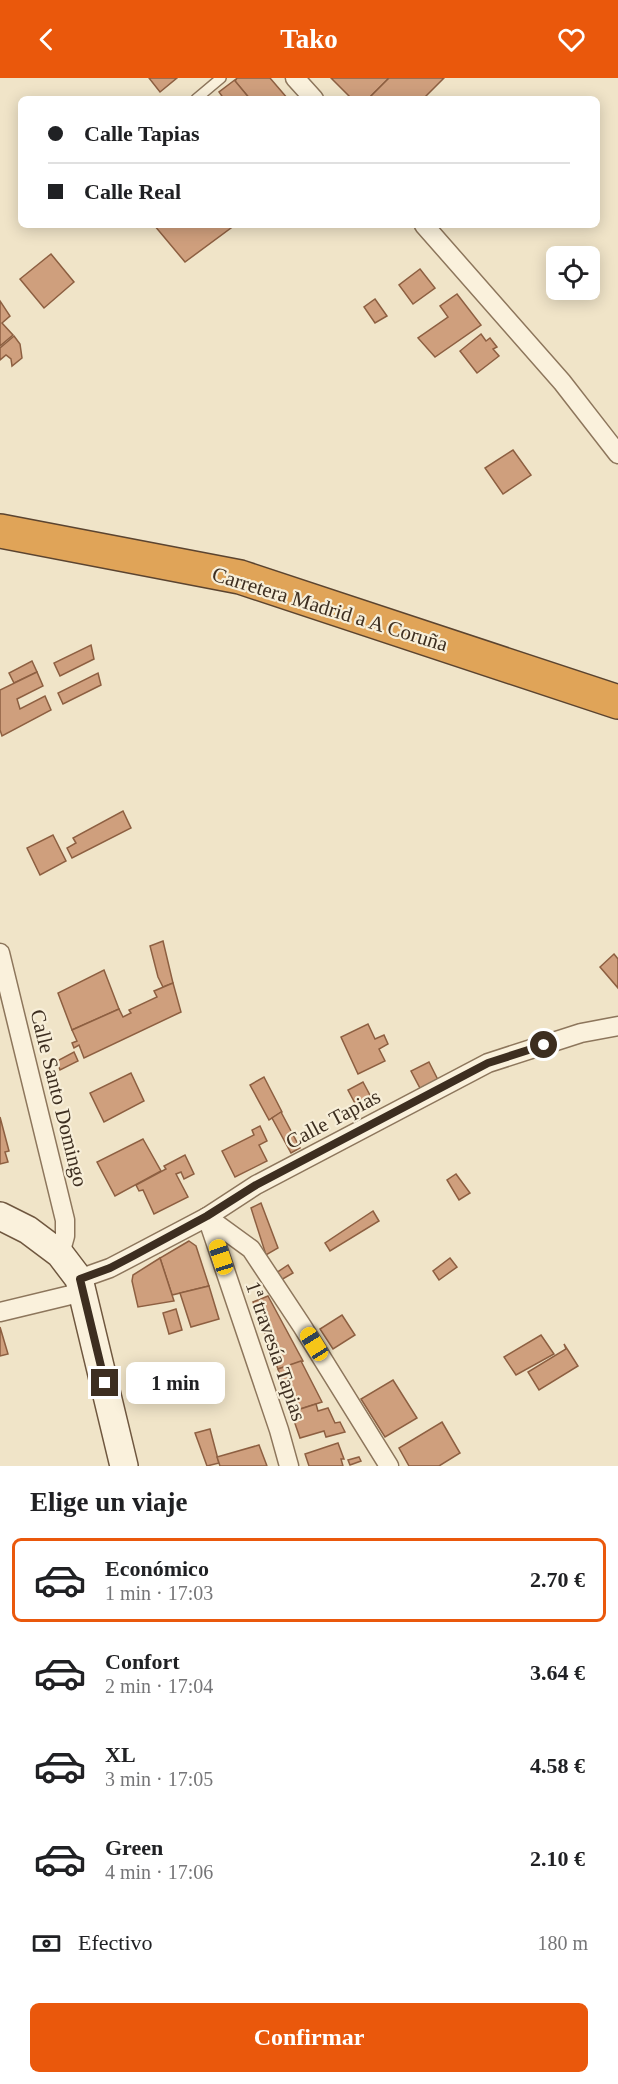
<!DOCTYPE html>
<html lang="es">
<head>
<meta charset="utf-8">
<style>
	body { margin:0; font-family:Georgia,serif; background:#f2f2f2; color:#202124; height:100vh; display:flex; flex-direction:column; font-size:22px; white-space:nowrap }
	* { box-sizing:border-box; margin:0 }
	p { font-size:20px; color:#757577 }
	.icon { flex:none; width:33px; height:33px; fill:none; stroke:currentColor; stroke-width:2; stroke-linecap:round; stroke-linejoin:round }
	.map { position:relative; height:1388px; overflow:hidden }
	.drawer { display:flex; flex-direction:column; background:#fff; flex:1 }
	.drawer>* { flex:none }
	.hud { position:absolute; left:18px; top:18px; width:582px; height:132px; border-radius:9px; box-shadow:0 3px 15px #0003; display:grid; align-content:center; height:132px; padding:0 30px; background:#fff }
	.buttons { position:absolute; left:546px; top:168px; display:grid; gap:12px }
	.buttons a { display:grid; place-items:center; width:54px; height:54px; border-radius:9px; background:#fff; box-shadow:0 3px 15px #0003; font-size:30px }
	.end { position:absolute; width:27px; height:27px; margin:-14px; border:8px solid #3d2e20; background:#fff; box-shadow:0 0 0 3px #fff }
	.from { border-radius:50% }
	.bubble { position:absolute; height:42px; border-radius:9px; background:#fff; box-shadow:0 3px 15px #0003; font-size:20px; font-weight:800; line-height:42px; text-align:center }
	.car { position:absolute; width:18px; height:36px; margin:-18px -9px; border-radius:8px; box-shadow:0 0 4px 2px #0007; background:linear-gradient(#f5c518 24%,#345 0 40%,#f5c518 0 76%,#345 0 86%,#f5c518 0) }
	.hud b { display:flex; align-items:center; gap:21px; height:57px; font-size:22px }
	.hud b+b { border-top:2px solid #e0e0e0 }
	.hud i { width:15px; height:15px; background:#202124 }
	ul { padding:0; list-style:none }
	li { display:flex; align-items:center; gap:18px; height:84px; margin:0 12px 9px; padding:0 18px; border:3px solid transparent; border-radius:9px }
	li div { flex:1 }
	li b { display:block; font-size:22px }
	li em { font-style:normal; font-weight:800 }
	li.on { border-color:#ea580c }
	li>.icon { width:54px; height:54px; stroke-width:1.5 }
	h2 { padding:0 30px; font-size:27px; line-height:72px }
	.pay { display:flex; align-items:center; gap:15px; height:66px; padding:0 30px; font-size:22px }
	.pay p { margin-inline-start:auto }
	.action { display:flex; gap:12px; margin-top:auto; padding:12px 30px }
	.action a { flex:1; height:69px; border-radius:9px; background:#ea580c; color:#fff; font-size:24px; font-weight:800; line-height:69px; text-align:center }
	header { display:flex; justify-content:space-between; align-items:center; height:78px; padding:0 30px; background:#ea580c; color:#fff; font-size:27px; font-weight:800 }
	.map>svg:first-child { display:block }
	.building { fill:#cf9f7d; stroke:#8d5f41; stroke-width:1.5 }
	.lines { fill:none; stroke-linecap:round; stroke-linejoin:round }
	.lane-casing { stroke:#8d765c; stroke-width:12 }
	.street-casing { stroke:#8d765c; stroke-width:21 }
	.secondary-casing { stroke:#6f573f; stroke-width:30 }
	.highway-casing { stroke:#5b4430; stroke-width:36 }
	.lane { stroke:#faf1dc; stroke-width:9 }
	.street { stroke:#faf1dc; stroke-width:18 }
	.secondary { stroke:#faf1dc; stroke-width:27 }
	.highway { stroke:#e0a458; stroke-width:33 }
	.route { stroke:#3d2e20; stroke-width:8 }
	.labels { text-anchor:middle; stroke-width:4.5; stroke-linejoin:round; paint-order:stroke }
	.street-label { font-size:21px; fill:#3d2e20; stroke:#f7eed8 }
</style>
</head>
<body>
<header><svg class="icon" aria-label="back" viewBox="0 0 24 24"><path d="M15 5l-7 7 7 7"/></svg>Tako<svg class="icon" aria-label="heart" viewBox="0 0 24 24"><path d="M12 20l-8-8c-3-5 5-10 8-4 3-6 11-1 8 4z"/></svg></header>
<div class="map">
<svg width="618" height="1388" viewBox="0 0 618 1388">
	<rect width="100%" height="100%" fill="#f0e4c8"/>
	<!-- building -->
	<g class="building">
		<path d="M 149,0 L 177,0 L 160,14 Z"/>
		<path d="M 237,0 L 270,0 L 288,21 L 250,21 L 235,3 Z"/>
		<path d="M 331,0 L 389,0 L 368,21 L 352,21 Z"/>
		<path d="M 389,0 L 444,0 L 423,21 L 368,21 Z"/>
		<path d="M 236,1 L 235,3 L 250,21 L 224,21 L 219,14 Z"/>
		<path d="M 154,147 L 235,147 L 185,184 Z"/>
		<path d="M 51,176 L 74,204 L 44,230 L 20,201 Z"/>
		<path d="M 420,191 L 435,210 L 413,226 L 399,207 Z"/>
		<path d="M 457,216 L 481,247 L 435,279 L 418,260 L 448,239 L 440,228 Z"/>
		<path d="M 375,221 L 387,238 L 375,245 L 364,229 Z"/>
		<path d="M 0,223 L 10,238 L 2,245 L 13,257 L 0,268 Z"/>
		<path d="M 481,256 L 486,263 L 490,260 L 497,269 L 493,271 L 499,278 L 477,295 L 460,273 Z"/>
		<path d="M 14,258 L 20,266 L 22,280 L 12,288 L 11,281 L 6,277 L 0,282 L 0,270 Z"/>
		<path d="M 513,372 L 531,397 L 503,416 L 485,390 Z"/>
		<path d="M 91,567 L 94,581 L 60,598 L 54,585 Z"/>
		<path d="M 32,583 L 37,594 L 14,605 L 9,595 Z"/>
		<path d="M 37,594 L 43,608 L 17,621 L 20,631 L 45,618 L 51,632 L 2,658 L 0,652 L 0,612 Z"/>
		<path d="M 98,595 L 101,607 L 63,626 L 58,615 Z"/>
		<path d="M 123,733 L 131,750 L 72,780 L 67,770 L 76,765 L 73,760 Z"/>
		<path d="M 53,757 L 66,783 L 40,797 L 27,770 Z"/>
		<path d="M 163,863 L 173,905 L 163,909 L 158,899 L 150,868 Z"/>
		<path d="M 614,876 L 618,881 L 618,910 L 600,889 Z"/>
		<path d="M 104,892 L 119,931 L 72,952 L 58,915 Z"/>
		<path d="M 173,905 L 181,934 L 84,980 L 79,967 L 74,970 L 72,965 L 77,963 L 72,952 L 119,931 L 123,939 L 131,935 L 129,932 L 157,919 L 154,913 Z"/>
		<path d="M 368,946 L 375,961 L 384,957 L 388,966 L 379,971 L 385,983 L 358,996 L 341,959 Z"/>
		<path d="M 74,974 L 78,983 L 60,992 L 57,983 Z"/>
		<path d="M 429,984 L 439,1004 L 421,1012 L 411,993 Z"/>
		<path d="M 131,995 L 144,1023 L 104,1044 L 90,1015 Z"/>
		<path d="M 264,999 L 282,1034 L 269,1042 L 250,1007 Z"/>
		<path d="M 363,1004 L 372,1021 L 357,1029 L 348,1012 Z"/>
		<path d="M 281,1034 L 300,1070 L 291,1075 L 272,1040 Z"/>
		<path d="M 0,1039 L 9,1073 L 5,1074 L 8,1084 L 0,1086 Z"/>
		<path d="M 260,1048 L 267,1063 L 259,1067 L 267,1083 L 235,1099 L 222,1073 L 254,1057 L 252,1052 Z"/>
		<path d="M 143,1061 L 161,1093 L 115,1118 L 97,1084 Z"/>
		<path d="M 185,1077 L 194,1096 L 184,1101 L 181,1094 L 176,1096 L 188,1119 L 154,1136 L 143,1112 L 139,1113 L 136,1107 L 166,1091 L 164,1088 Z"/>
		<path d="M 456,1096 L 470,1115 L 459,1122 L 447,1102 Z"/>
		<path d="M 261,1125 L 278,1170 L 266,1177 L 251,1130 Z"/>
		<path d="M 373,1133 L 379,1143 L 330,1173 L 325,1165 Z"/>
		<path d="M 189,1163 L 196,1168 L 209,1208 L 172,1217 L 160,1180 Z"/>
		<path d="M 160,1180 L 174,1223 L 138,1229 L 132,1203 L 133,1197 Z"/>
		<path d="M 450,1180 L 457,1189 L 439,1202 L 433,1193 Z"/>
		<path d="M 288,1187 L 293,1195 L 281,1202 L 276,1195 Z"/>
		<path d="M 209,1208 L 219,1241 L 191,1249 L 180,1215 Z"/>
		<path d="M 268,1218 L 303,1283 L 278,1291 L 253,1224 Z"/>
		<path d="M 176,1231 L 182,1252 L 169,1256 L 163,1235 Z"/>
		<path d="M 342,1237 L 355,1257 L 333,1271 L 320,1251 Z"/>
		<path d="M 0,1249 L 8,1276 L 0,1278 Z"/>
		<path d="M 541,1257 L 554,1276 L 516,1297 L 504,1279 Z"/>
		<path d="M 564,1266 L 578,1288 L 539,1312 L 528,1294 L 566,1271 Z"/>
		<path d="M 301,1283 L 322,1324 L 291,1334 L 278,1291 Z"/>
		<path d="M 393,1302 L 417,1340 L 385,1359 L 361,1321 Z"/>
		<path d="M 316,1326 L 318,1333 L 328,1330 L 335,1345 L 340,1344 L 345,1354 L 326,1359 L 324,1353 L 300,1360 L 291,1334 Z"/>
		<path d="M 442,1344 L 460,1375 L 439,1388 L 409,1388 L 399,1370 Z"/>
		<path d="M 210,1351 L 219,1385 L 207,1388 L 195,1355 Z"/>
		<path d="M 338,1365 L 344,1381 L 341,1381 L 343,1388 L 309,1388 L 305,1376 Z"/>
		<path d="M 259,1367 L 267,1388 L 220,1388 L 217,1379 Z"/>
		<path d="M 359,1379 L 361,1383 L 350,1387 L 348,1382 Z"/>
	</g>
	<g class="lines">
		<!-- lane casing -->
		<g class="lane-casing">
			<path id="lane" d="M 196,21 L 221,0"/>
		</g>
		<!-- street casing -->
		<g class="street-casing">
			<g id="street">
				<path d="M 295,0 L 314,21"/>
				<path d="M 424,147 L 562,304 L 618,376"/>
				<path d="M 0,875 L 65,1142 L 65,1158 L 60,1176"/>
				<path d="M 207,1139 L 251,1171 L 302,1248 L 389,1388"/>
				<path d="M 207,1139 L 279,1352 L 289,1388"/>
				<path d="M 79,1201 L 110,1190 L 133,1178 L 207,1139 L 256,1107 L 488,985 L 581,955 L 618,948"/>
				<path d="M 0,1234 L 83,1214"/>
			</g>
		</g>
		<!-- secondary casing -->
		<g class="secondary-casing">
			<path id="secondary" d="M 0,1138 L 28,1152 L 60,1176 L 79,1201 L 124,1388"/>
		</g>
		<!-- highway casing -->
		<g class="highway-casing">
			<path id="highway" d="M 0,453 L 240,499 L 618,624"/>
		</g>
		<!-- lane -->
		<use href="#lane" class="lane"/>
		<!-- street -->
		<use href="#street" class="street"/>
		<!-- secondary -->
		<use href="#secondary" class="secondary"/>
		<!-- highway -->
		<use href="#highway" class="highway"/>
	</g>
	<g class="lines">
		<!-- route -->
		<path class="route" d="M 105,1305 L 80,1201 L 110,1190 L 133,1178 L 207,1138 L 256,1107 L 488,985 L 544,967"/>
	</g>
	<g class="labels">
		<!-- street labels -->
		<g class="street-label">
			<text transform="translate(330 531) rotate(17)" y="7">Carretera Madrid a A Coruña</text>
			<text transform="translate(59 1020) rotate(76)" y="7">Calle Santo Domingo</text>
			<text transform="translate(333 1041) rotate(-28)" y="7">Calle Tapias</text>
			<text transform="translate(276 1273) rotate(71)" y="7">1ª travesía Tapias</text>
		</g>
	</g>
</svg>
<div class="buttons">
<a><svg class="icon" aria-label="locate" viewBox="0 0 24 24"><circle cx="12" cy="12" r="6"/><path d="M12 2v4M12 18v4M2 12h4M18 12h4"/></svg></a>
</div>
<i class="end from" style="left:544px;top:967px"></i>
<i class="end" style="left:105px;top:1305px"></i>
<div class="bubble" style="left:126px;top:1284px;width:99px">1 min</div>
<i class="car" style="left:221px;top:1179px;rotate:342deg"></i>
<i class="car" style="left:314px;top:1266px;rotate:328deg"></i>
<div class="hud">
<b><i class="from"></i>Calle Tapias</b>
<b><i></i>Calle Real</b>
</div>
</div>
<section class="drawer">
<h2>Elige un viaje</h2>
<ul>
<li class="on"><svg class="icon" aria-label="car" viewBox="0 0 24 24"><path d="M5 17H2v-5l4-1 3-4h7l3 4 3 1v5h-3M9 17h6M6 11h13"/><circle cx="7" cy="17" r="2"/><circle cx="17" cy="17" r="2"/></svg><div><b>Económico</b><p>1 min · 17:03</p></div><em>2.70 €</em></li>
<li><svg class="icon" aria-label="car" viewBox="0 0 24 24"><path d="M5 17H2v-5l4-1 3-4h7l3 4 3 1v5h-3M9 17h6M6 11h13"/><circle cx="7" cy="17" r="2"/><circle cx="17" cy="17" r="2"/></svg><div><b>Confort</b><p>2 min · 17:04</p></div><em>3.64 €</em></li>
<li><svg class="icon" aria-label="car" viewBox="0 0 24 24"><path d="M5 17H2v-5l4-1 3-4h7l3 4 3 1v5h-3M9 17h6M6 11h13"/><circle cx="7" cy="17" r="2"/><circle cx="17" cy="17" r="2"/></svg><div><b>XL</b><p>3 min · 17:05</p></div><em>4.58 €</em></li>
<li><svg class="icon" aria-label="car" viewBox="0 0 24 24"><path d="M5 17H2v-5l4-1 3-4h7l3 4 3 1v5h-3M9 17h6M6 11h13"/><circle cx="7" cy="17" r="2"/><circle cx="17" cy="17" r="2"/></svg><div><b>Green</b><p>4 min · 17:06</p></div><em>2.10 €</em></li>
</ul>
<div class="pay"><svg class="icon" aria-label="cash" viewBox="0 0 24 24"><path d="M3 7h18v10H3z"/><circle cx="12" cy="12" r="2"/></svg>Efectivo<p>180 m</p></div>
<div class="action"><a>Confirmar</a></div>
</section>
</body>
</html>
